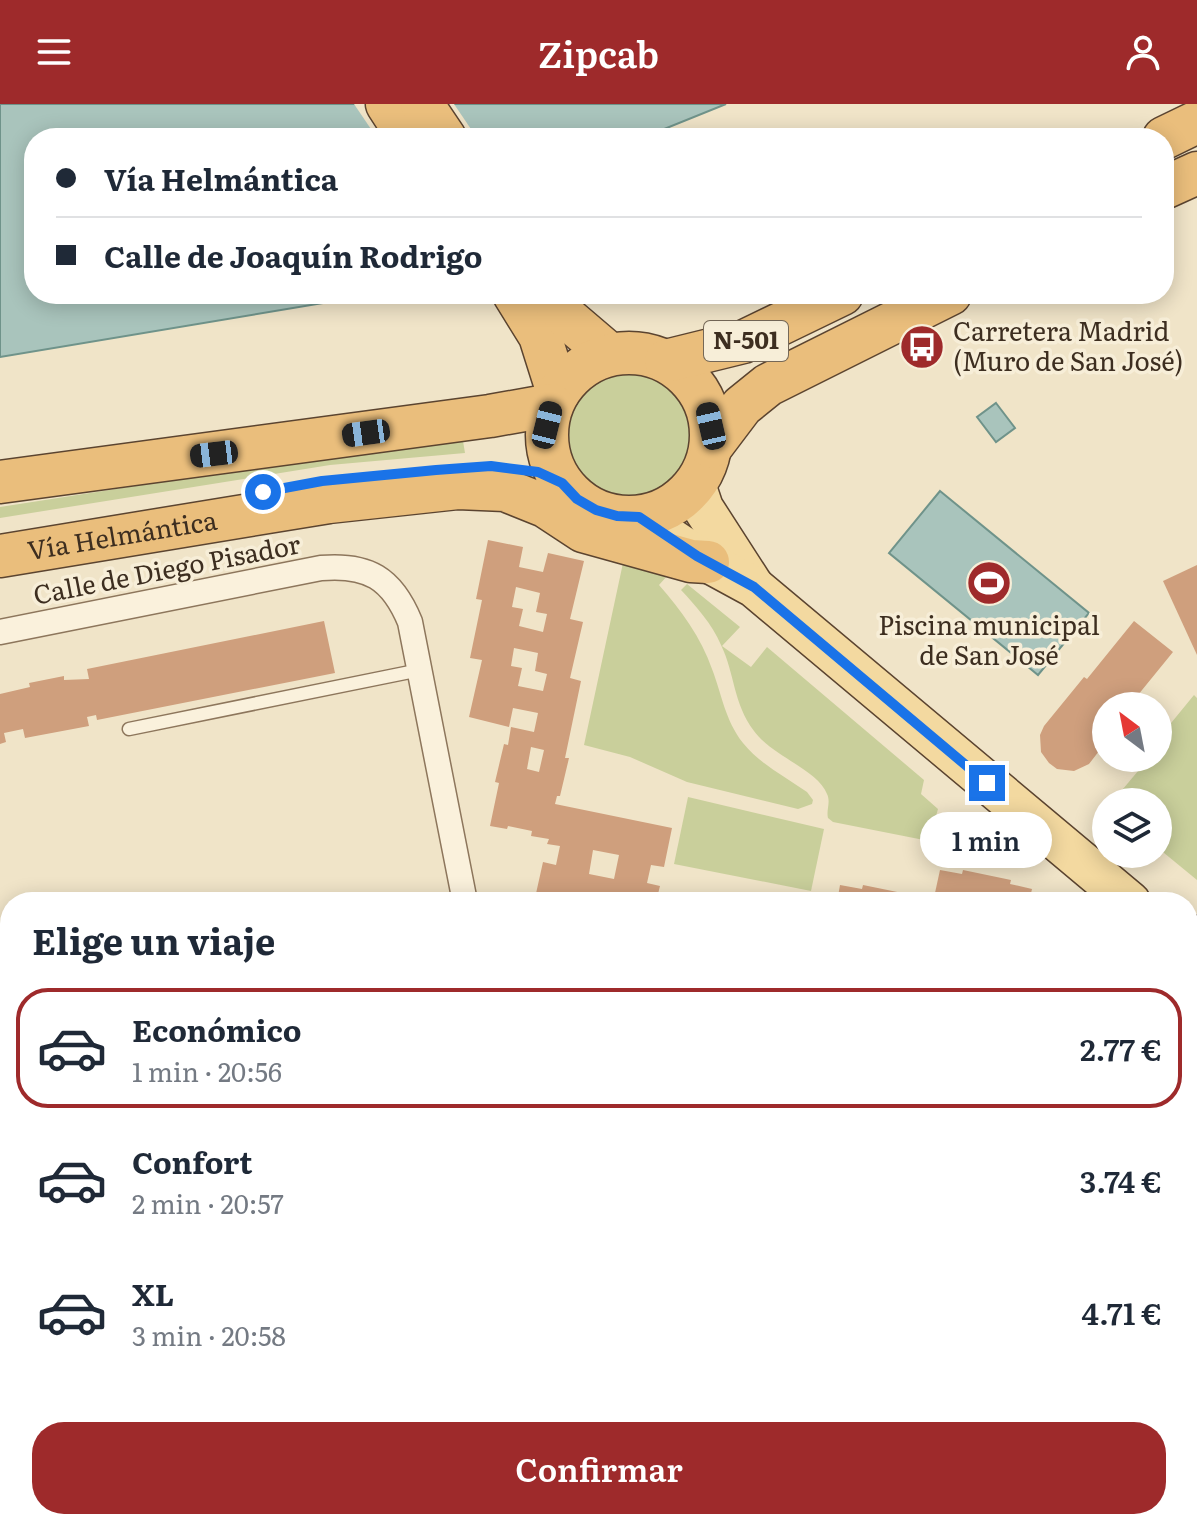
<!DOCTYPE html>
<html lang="es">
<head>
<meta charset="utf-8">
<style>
	body { margin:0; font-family:Literata,serif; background:#f6f6f7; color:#1f2937; height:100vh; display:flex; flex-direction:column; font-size:30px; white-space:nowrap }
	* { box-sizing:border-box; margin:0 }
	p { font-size:26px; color:#747a83 }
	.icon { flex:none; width:44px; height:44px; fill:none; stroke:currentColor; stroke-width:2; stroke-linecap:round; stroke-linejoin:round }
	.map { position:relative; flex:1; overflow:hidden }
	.drawer { position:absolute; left:0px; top:788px; width:1198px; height:638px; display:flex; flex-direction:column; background:#fff; border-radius:32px 32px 0 0; box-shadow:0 4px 20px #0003 }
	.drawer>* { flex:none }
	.hud { position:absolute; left:24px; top:24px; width:1150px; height:176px; border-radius:32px; box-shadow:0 4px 20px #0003; display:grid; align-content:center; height:176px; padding:0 32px; background:#fff }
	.needle { width:52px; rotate:328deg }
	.controls { position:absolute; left:1092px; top:588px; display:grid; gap:16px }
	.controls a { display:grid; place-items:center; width:80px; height:80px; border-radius:50%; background:#fff; box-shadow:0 4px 20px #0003; font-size:40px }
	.end { position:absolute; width:36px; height:36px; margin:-18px; border:10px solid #1a73e8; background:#fff; box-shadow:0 0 0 4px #fff }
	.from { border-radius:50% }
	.bubble { position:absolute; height:56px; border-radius:28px; background:#fff; box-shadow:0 4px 20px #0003; font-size:26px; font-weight:600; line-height:56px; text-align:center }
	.car { position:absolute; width:24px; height:48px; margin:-24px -12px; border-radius:10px; box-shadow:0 0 6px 2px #0007; background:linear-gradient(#222 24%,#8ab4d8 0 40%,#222 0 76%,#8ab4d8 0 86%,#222 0) }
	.hud b { display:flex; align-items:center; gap:28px; height:76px; font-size:30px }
	.hud b+b { border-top:2px solid #e0e1e3 }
	.hud i { width:20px; height:20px; background:#1f2937 }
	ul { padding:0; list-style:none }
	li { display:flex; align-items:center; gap:24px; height:120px; margin:0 16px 12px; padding:0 16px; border:4px solid transparent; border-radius:32px }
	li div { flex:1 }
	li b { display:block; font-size:30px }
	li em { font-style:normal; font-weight:600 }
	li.selected { border-color:#9e2a2b }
	li>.icon { width:72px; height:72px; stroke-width:1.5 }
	h2 { padding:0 32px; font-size:36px; line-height:96px }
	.primary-button { display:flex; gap:16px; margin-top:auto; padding:16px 32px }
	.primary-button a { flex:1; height:92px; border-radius:32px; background:#9e2a2b; color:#fff; font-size:32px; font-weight:600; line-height:92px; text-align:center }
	header { display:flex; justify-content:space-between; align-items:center; height:104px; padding:0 32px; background:#9e2a2b; color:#fff; font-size:36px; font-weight:600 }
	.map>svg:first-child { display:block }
	.green { fill:#c9cf9b }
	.water { fill:#a9c4bc; stroke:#6f938a; stroke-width:2 }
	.pier { fill:#f0e4c8 }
	.building { fill:#cf9f7d; fill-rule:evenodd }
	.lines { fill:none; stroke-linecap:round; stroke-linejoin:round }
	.service-casing { stroke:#8d765c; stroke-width:15 }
	.minor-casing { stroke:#8d765c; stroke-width:27 }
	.primary-casing { stroke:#5b4430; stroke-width:43 }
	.trunk-casing { stroke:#5b4430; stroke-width:45 }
	.service { stroke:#faf1dc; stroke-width:12 }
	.minor { stroke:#faf1dc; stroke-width:24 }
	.primary { stroke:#f3d9a0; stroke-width:40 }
	.trunk { stroke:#eabe7c; stroke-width:42 }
	.route { stroke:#1a73e8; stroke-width:10 }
	.labels { text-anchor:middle; stroke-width:7; stroke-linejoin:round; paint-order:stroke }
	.shield { fill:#f7eed8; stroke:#756857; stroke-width:2 }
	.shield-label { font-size:24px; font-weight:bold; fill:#3d2e20 }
	.poi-label { font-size:26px; fill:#3d2e20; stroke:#f7eed8; text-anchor:start }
	.street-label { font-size:26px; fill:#3d2e20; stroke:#f7eed8 }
</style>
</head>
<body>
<header><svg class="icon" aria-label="menu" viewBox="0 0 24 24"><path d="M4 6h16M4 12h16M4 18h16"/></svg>Zipcab<svg class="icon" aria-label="person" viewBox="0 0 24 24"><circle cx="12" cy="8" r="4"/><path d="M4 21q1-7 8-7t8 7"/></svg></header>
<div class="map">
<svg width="1197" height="1425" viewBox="0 0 1197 1425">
	<rect width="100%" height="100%" fill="#f0e4c8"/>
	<!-- green -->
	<g class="green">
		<circle cx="628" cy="332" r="62"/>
		<path d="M 463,337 L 465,349 L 330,361 L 0,414 L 0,403 L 328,352 Z"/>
		<path d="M 623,459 L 668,471 L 659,481 C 681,506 701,533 712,565 C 722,591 725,616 743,639 C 760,660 784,672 807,688 L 813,696 L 812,700 L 798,705 L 687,678 L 630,653 L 584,641 Z"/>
		<path d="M 687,480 L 740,523 L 722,542 L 751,563 L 767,543 L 924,676 L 921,690 L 938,705 L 929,737 L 833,718 L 828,714 C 826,706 831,698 827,690 C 818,666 772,652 754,627 C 733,599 735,570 721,541 C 712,520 696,502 681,486 Z"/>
		<path d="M 1194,591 L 1197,594 L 1197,776 L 1158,744 L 1158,698 L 1112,698 L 1149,654 L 1158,654 L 1158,635 Z"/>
		<path d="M 688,693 L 824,725 L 811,787 L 674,760 Z"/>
		<path d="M 10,1035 L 10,1125 L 0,1123 L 0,1037 Z"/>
		<path d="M 0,1165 L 10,1167 L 10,1238 L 0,1236 Z"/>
		<path d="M 0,1316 L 10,1318 L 10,1369 L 0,1367 Z"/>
		<path d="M 85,1416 L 165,1416 L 163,1425 L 83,1425 Z"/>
		<path d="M 485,1416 L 559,1416 L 557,1425 L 483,1425 Z"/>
		<path d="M 988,1416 L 1121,1416 L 1119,1425 L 986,1425 Z"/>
	</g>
	<!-- water -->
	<g class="water">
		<path d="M 0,0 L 726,0 L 642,34 L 34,34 L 34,190 L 377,190 L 0,253 Z"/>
		<path d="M 996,299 L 1015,324 L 996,338 L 977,313 Z"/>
		<path d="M 940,387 L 1089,509 L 1038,571 L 889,449 Z"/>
	</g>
	<!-- pier -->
	<path class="pier" d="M 354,0 L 454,0 L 477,34 L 377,34 Z"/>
	<!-- building -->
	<g class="building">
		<path d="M 488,436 L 523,443 L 519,463 L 543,468 L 548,449 L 584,457 L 570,515 L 583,518 L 570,574 L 581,577 L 565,654 L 569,654 L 560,692 L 557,692 L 555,700 L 672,724 L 664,763 L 651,761 L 647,779 L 660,782 L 656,798 L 551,798 L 535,794 L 543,758 L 556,761 L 560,742 L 547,740 L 549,735 L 531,732 L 532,727 L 508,722 L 507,725 L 490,722 L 499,679 L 495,678 L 504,640 L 508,641 L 511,623 L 534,628 L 538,609 L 513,604 L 509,623 L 469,613 L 482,556 L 470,554 L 482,496 L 476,495 ZM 516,483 L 540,489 L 536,508 L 547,510 L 543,528 L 519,522 L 523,505 L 512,503 ZM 514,544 L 538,549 L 535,567 L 547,570 L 543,587 L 518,582 L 522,564 L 511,562 ZM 531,643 L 544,646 L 539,668 L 527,665 ZM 593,746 L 619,751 L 614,775 L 589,770 Z"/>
		<path d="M 1197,461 L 1197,551 L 1163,477 Z"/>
		<path d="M 324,517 L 335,569 L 97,616 L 96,611 L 87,613 L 89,622 L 25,634 L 23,625 L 4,629 L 6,638 L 0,640 L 0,590 L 30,583 L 29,579 L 64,572 L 64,576 L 89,575 L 87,565 Z"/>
		<path d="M 1134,517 L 1173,548 L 1129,602 L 1106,602 L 1106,638 L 1089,660 L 1074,667 L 1057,665 L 1049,659 L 1041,648 L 1040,631 L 1044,622 L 1084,573 L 1087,575 Z"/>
		<path d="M 940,766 L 962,770 L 963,766 L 1011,776 L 1010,780 L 1032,785 L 1029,798 L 933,798 Z"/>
		<path d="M 840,781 L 862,785 L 863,781 L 912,791 L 910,798 L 837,798 Z"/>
		<path d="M 10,896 L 10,941 L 0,943 L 0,898 Z"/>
		<path d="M 1,958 L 10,999 L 0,1001 L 0,959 Z"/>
		<path d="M 0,1236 L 10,1238 L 10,1318 L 0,1316 Z"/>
		<path d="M 177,1416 L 269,1416 L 267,1425 L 175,1425 Z"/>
		<path d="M 752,1416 L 948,1416 L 946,1425 L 848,1425 L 836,1422 L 836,1425 L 750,1425 Z"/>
	</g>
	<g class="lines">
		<!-- service casing -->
		<g class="service-casing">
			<path id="service" d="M 129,625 L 420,566"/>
		</g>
		<!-- minor casing -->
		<g class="minor-casing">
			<g id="minor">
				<path d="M 0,528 L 321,464 C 368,460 392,474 410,518 L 465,798"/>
				<path d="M 1188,920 L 1197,917"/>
				<path d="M 1188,967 L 1197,969"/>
				<path d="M 0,1135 L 10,1137"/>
				<path d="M 1188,1250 L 1197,1204"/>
				<path d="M 1188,1370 L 1197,1370"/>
				<path d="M 358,1425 L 360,1416"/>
				<path d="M 1151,1425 L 1154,1416"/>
			</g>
		</g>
		<!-- primary casing -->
		<g class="primary-casing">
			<g id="primary">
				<path d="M 695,380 L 703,404 L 752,480"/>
				<path d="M 639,413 L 697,452 L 754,483 L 1130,798"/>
				<path d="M 1188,830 L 1197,836"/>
				<path d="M 1188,881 L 1197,895"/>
			</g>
		</g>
		<!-- trunk casing -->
		<g class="trunk-casing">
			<g id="trunk">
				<path d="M 387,0 L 409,34"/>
				<path d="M 422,0 L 445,34"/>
				<path d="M 1164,34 L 1197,18"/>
				<path d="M 1164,84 L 1197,69"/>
				<path d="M 514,190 L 540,232 L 558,289"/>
				<path d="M 550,190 L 568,215 L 609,250"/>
				<circle cx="629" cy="331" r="82"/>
				<path d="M 666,257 L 743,238 L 842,190"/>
				<path d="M 711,343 L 742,302 L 768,281 L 950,190"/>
				<path d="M 0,378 L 490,312 L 552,301"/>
				<path id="s1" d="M 0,452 L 329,398 L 458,384 L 505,386 L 545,402 L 583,427 L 691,457 L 708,458"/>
			</g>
		</g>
		<!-- service -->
		<use href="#service" class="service"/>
		<!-- minor -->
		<use href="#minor" class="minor"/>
		<!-- primary -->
		<use href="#primary" class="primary"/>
		<!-- trunk -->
		<use href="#trunk" class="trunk"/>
	</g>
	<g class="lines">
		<!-- route -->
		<path class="route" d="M 263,388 L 322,377 L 436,366 L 491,362 L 538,368 L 562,379 L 577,395 L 596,406 L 617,412 L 639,413 L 697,452 L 754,483 L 987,679"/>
	</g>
	<!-- icons -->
	<defs>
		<g id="bus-disc" transform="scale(2.3)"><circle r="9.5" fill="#9e2a2b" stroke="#f7eed8"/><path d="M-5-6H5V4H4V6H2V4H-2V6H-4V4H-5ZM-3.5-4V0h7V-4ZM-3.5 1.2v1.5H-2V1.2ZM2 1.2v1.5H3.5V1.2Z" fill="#fff"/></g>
		<g id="stadium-disc" transform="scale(2.3)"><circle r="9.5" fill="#9e2a2b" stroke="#f7eed8"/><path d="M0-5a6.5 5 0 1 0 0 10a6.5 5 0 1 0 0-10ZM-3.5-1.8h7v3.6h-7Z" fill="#fff"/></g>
	</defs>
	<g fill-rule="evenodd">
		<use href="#bus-disc" x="922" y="243"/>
		<use href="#stadium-disc" x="989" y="479"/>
	</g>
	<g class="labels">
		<!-- shield labels -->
		<rect class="shield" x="704" y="217" width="84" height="40" rx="6"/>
		<g class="shield-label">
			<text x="746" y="245">N-501</text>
		</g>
		<!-- poi labels -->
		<g class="poi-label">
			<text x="953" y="237">Carretera Madrid<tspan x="953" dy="30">(Muro de San José)</tspan></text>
			<text x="989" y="531" text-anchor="middle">Piscina municipal<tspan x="989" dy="30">de San José</tspan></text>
		</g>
		<!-- street labels -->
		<g class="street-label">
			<text dy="9" stroke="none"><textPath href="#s1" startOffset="124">Vía Helmántica</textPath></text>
			<text transform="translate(167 466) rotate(-11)" y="9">Calle de Diego Pisador</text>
		</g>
	</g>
</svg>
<div class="controls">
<a><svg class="needle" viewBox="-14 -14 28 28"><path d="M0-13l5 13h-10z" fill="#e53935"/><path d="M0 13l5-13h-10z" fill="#747a83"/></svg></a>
<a><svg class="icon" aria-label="layers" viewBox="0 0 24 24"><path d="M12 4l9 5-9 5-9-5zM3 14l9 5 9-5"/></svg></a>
</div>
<i class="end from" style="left:263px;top:388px"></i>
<i class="end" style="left:987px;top:679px"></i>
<div class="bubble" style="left:920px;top:708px;width:132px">1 min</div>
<i class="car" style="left:547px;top:321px;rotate:14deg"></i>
<i class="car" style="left:711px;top:322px;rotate:347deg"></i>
<i class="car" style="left:366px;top:329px;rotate:262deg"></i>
<i class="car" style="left:214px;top:350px;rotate:263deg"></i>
<div class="hud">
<b><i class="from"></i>Vía Helmántica</b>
<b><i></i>Calle de Joaquín Rodrigo</b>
</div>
<section class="drawer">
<h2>Elige un viaje</h2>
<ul>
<li class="selected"><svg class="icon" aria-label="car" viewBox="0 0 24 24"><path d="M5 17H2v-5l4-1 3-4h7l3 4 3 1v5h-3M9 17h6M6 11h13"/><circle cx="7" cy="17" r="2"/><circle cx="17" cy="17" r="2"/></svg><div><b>Económico</b><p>1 min · 20:56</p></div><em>2.77 €</em></li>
<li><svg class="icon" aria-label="car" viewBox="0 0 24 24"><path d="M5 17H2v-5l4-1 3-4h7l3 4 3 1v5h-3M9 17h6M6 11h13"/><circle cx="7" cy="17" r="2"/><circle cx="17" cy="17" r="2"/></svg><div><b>Confort</b><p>2 min · 20:57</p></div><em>3.74 €</em></li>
<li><svg class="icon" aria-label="car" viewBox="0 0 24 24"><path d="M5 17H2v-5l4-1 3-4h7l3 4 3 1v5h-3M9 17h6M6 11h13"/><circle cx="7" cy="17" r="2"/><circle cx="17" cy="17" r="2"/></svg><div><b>XL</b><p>3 min · 20:58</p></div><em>4.71 €</em></li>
</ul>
<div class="primary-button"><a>Confirmar</a></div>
</section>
</div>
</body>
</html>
